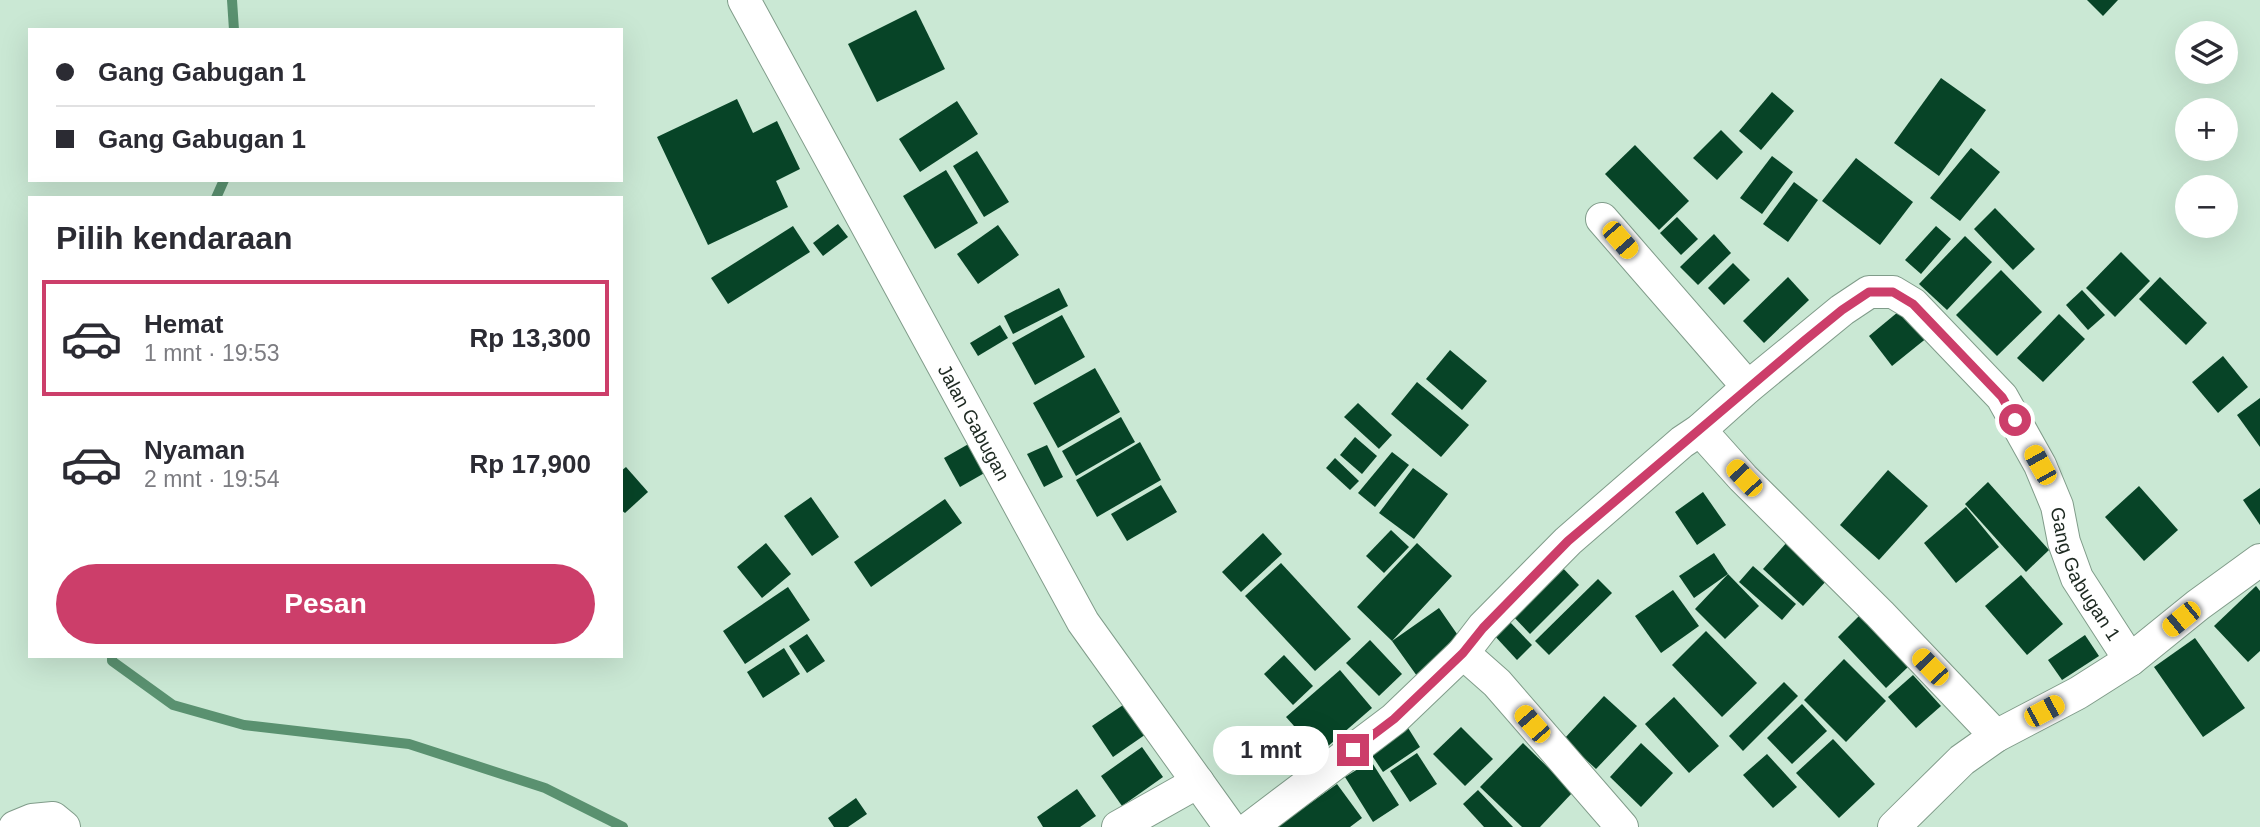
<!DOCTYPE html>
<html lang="id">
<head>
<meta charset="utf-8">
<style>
	body { margin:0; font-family:Arial,sans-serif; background:#f2f2f3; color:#2b2b33; height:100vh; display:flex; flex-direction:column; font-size:26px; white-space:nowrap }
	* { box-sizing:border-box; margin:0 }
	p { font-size:23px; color:#7c7c81 }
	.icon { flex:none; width:38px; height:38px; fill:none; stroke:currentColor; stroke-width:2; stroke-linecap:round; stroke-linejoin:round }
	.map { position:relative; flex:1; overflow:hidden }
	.side { position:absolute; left:28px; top:196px; width:595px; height:462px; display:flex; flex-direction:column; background:#fff; border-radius:0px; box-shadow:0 7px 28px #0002 }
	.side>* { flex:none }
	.top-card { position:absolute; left:28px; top:28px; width:595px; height:154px; border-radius:0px; box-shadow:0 7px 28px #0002; display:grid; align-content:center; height:154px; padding:0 28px; background:#fff }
	.fabs { position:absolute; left:2175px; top:21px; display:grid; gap:14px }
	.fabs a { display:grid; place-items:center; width:63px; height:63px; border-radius:50%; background:#fff; box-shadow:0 7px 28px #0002; font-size:35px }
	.end { position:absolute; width:32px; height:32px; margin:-16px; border:9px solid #cc3e6a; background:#fff; box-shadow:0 0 0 4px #fff }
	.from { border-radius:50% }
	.bubble { position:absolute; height:49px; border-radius:24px; background:#fff; box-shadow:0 7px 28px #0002; font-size:23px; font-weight:700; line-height:49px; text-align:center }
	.car { position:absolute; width:21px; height:42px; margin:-21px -10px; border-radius:9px; box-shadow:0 0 5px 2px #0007; background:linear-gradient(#f5c518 24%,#345 0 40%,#f5c518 0 76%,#345 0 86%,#f5c518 0) }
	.top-card b { display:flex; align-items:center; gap:24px; height:66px; font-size:26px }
	.top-card b+b { border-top:2px solid #e1e1e2 }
	.top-card i { width:18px; height:18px; background:#2b2b33 }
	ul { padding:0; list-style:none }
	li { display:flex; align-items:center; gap:21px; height:116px; margin:0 14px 10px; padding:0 14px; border:4px solid transparent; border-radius:0px }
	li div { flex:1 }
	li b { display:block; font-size:26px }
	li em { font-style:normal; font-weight:700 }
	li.on { border-color:#cc3e6a }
	li>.icon { width:63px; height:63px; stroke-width:1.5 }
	h2 { padding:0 28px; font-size:32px; line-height:84px }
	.action { display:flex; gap:14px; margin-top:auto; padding:14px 28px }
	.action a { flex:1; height:80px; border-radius:42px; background:#cc3e6a; color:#fff; font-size:28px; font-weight:700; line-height:80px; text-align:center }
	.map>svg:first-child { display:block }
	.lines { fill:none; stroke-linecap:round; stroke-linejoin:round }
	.stream { stroke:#5a9170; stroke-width:10 }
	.building { fill:#074427 }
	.minor-casing { stroke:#809c8a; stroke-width:34 }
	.minor { stroke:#fff; stroke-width:32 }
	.route { stroke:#cc3e6a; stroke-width:9 }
	.labels { text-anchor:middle; stroke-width:7; stroke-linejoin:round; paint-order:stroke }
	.street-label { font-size:19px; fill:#1d2921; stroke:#d7f5e1 }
</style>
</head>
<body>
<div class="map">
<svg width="2260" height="827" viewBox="0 0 2260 827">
	<rect width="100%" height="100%" fill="#cae8d4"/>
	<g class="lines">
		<!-- stream -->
		<g class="stream">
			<path d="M 232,0 L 234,30"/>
			<path d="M 216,198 L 224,180"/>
			<path d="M 112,656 L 112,661 L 173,705 L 244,725 L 409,744 L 545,788 L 623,827"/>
		</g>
	</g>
	<!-- building -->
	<g class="building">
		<path d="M 2087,0 L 2118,0 L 2103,16 Z"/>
		<path d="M 916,10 L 945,69 L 877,102 L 848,44 Z"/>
		<path d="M 1941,78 L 1986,110 L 1939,176 L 1894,143 Z"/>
		<path d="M 1772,92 L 1794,111 L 1761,150 L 1739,131 Z"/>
		<path d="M 737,99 L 753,133 L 777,121 L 800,169 L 776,181 L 788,207 L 708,245 L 657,137 Z"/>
		<path d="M 957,101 L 978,134 L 920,172 L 899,139 Z"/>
		<path d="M 1721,130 L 1743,152 L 1717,180 L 1693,158 Z"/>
		<path d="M 1635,145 L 1689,201 L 1659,230 L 1605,174 Z"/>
		<path d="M 1971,148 L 2000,172 L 1960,221 L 1930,198 Z"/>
		<path d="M 977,151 L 1009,202 L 984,217 L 953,166 Z"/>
		<path d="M 1772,156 L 1793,172 L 1762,214 L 1740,198 Z"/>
		<path d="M 1856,158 L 1913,202 L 1880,245 L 1822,201 Z"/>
		<path d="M 946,170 L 978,223 L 935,249 L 903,196 Z"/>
		<path d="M 1794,182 L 1818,200 L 1788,242 L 1763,224 Z"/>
		<path d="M 1995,208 L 2035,249 L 2013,270 L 1974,229 Z"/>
		<path d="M 1677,217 L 1698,239 L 1681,255 L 1660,233 Z"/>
		<path d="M 838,224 L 848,237 L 823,256 L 813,243 Z"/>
		<path d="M 998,225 L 1019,255 L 978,284 L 957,254 Z"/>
		<path d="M 793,226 L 810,252 L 728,304 L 711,278 Z"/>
		<path d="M 1936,226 L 1951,239 L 1921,274 L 1905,260 Z"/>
		<path d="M 1714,234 L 1731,253 L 1698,285 L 1680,267 Z"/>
		<path d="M 1965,236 L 1992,262 L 1947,310 L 1919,284 Z"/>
		<path d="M 2121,252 L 2150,281 L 2115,317 L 2086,288 Z"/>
		<path d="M 1733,263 L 1750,280 L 1724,305 L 1708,288 Z"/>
		<path d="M 2001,270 L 2042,312 L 1997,356 L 1956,315 Z"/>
		<path d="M 1788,277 L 1809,300 L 1764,343 L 1743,321 Z"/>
		<path d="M 2160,277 L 2207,323 L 2186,345 L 2139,299 Z"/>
		<path d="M 1059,288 L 1068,306 L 1013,334 L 1004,316 Z"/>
		<path d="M 2082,290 L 2105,315 L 2088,330 L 2066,305 Z"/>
		<path d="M 1904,307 L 1928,337 L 1892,366 L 1869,336 Z"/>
		<path d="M 2059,314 L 2085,339 L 2043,382 L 2017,358 Z"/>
		<path d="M 1062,315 L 1085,357 L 1035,385 L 1012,343 Z"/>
		<path d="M 1000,325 L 1008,338 L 978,356 L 970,343 Z"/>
		<path d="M 1450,350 L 1487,381 L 1462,410 L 1426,379 Z"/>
		<path d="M 2223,356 L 2248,387 L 2218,413 L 2192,382 Z"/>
		<path d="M 1095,368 L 1120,412 L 1058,448 L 1033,403 Z"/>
		<path d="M 1417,382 L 1469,425 L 1441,457 L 1391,414 Z"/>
		<path d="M 2260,398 L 2260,447 L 2237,415 Z"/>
		<path d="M 1358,403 L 1392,435 L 1379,449 L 1344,417 Z"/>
		<path d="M 1121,417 L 1135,442 L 1076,476 L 1062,451 Z"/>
		<path d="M 1355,437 L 1377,456 L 1362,474 L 1340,455 Z"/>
		<path d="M 972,442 L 988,471 L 960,487 L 944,458 Z"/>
		<path d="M 1140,442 L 1161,480 L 1097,517 L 1076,480 Z"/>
		<path d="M 1047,445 L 1063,477 L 1044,487 L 1027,454 Z"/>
		<path d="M 1392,452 L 1409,465 L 1375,507 L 1358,493 Z"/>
		<path d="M 1335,458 L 1359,481 L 1350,490 L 1326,468 Z"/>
		<path d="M 626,467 L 648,492 L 625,513 L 621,510 L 621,471 Z"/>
		<path d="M 1413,468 L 1448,494 L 1414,539 L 1379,513 Z"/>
		<path d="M 1888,470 L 1928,506 L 1879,560 L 1840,525 Z"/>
		<path d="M 1988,482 L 2049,550 L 2026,572 L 1965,504 Z"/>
		<path d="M 1161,485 L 1177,512 L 1127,541 L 1111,514 Z"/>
		<path d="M 2139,486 L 2178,530 L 2144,561 L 2105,517 Z"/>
		<path d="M 2260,488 L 2260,525 L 2243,500 Z"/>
		<path d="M 1703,492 L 1726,525 L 1697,545 L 1675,512 Z"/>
		<path d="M 811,497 L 839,537 L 812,556 L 784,516 Z"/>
		<path d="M 945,499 L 962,523 L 871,587 L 854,562 Z"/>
		<path d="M 1966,507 L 1999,547 L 1956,583 L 1924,543 Z"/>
		<path d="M 1391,530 L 1409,547 L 1384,573 L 1366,556 Z"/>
		<path d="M 1263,533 L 1282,554 L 1241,592 L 1222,572 Z"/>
		<path d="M 1788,541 L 1828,579 L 1803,606 L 1763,569 Z"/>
		<path d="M 766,543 L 791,574 L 762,598 L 737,567 Z"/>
		<path d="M 1417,543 L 1452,576 L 1392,641 L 1439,608 L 1464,644 L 1417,676 L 1392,641 L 1357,607 Z"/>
		<path d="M 1714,553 L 1728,574 L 1694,598 L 1679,576 Z"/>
		<path d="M 1281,563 L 1351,639 L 1315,671 L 1245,596 Z"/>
		<path d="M 1559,564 L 1579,585 L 1530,634 L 1509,612 Z"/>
		<path d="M 1753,566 L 1796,604 L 1782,620 L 1739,582 Z"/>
		<path d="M 1728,574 L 1759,606 L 1725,639 L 1695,609 Z"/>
		<path d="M 2021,575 L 2063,624 L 2027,655 L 1985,606 Z"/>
		<path d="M 1598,579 L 1612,593 L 1549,655 L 1535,641 Z"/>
		<path d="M 2256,586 L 2260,591 L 2260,651 L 2248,662 L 2214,626 Z"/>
		<path d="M 788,587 L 810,620 L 745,664 L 723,631 Z"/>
		<path d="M 1673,590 L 1699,626 L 1661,653 L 1635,616 Z"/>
		<path d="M 1860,615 L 1908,667 L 1886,688 L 1838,637 Z"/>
		<path d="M 1508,620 L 1532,645 L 1517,660 L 1493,634 Z"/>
		<path d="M 1706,631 L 1757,683 L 1722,717 L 1672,665 Z"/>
		<path d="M 807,634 L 825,661 L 807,673 L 789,646 Z"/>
		<path d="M 2085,635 L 2099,656 L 2062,680 L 2048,660 Z"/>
		<path d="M 2195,638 L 2245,708 L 2203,737 L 2154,667 Z"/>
		<path d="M 1370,640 L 1402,674 L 1379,696 L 1346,663 Z"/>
		<path d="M 784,648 L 800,674 L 763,698 L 747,672 Z"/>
		<path d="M 1284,655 L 1313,686 L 1293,705 L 1264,674 Z"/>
		<path d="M 1844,659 L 1886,701 L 1846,742 L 1804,700 Z"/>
		<path d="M 1340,670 L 1372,708 L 1319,754 L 1286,717 Z"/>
		<path d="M 1913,675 L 1941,706 L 1916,728 L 1888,697 Z"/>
		<path d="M 1784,682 L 1798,696 L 1743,751 L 1729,736 Z"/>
		<path d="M 1604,696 L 1637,726 L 1596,769 L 1564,739 Z"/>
		<path d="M 1674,697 L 1719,746 L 1689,773 L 1645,724 Z"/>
		<path d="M 1129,701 L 1149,732 L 1113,757 L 1092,726 Z"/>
		<path d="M 1802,704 L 1827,731 L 1792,764 L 1767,738 Z"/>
		<path d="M 1405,723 L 1420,747 L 1383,772 L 1367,748 Z"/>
		<path d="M 1461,727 L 1493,759 L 1465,786 L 1433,754 Z"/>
		<path d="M 1833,739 L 1875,784 L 1839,818 L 1796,773 Z"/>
		<path d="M 1523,743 L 1573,792 L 1540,827 L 1522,827 L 1480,787 Z"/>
		<path d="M 1641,743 L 1673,773 L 1641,807 L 1610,777 Z"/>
		<path d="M 1142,747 L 1163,777 L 1122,806 L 1101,776 Z"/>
		<path d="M 1417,753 L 1437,784 L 1410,802 L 1390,771 Z"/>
		<path d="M 1767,754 L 1797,787 L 1773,808 L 1743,775 Z"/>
		<path d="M 1371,761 L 1399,805 L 1373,822 L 1345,777 Z"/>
		<path d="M 1337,784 L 1362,818 L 1350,827 L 1277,827 Z"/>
		<path d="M 1077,789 L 1096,816 L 1080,827 L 1043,827 L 1037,817 Z"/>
		<path d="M 1478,790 L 1513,827 L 1484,827 L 1463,804 Z"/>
		<path d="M 856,798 L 867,814 L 848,827 L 834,827 L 828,818 Z"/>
	</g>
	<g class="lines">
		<!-- minor casing -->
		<g class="minor-casing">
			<g id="minor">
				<path id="s1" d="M 744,0 L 1083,622 L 1230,827"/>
				<path d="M 1602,219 L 1748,387"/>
				<path d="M 1700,430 L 1743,478 L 1880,614 L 1996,736"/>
				<path d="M 1463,653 L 1497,683 L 1622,827"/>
				<path d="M 15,827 L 32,820 L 53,818 L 64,827"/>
				<path d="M 1118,827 L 1198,782"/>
				<path id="s2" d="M 1251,827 L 1394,719 L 1463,653 L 1483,627 L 1568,541 L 1682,442 L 1700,430 L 1748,387 L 1842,310 L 1869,292 L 1893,292 L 1913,304 L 2002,397 L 2040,465 L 2057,506 L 2064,542 L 2077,578 L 2130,660"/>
				<path d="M 1894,827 L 1962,760 L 1996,736 L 2078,693 L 2130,660 L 2198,605 L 2260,560"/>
			</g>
		</g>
		<!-- minor -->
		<use href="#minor" class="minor"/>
	</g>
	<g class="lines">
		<!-- route -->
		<path class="route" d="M 1353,750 L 1394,719 L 1438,677 L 1463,653 L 1483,628 L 1568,541 L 1804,341 L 1842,310 L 1869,292 L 1893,292 L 1913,304 L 2002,397 L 2015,420"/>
	</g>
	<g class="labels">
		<!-- street labels -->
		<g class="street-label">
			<text dy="7" stroke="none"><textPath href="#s1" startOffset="481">Jalan Gabugan</textPath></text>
			<text dy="7" stroke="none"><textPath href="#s2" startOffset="1192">Gang Gabugan 1</textPath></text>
		</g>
	</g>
</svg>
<div class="fabs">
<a><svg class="icon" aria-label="layers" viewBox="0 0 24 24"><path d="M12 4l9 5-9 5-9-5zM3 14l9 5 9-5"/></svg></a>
<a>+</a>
<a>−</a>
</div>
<i class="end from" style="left:2015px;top:420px"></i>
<i class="end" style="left:1353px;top:750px"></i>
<div class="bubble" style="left:1213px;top:726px;width:116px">1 mnt</div>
<i class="car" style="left:1620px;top:240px;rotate:139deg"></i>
<i class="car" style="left:2040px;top:465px;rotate:331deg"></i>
<i class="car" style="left:1744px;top:478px;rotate:317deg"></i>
<i class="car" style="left:2181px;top:619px;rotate:231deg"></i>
<i class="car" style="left:1930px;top:667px;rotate:316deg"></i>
<i class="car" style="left:2044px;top:711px;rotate:62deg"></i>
<i class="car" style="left:1532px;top:724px;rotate:319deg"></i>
<div class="top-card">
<b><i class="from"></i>Gang Gabugan 1</b>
<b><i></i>Gang Gabugan 1</b>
</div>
<section class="side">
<h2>Pilih kendaraan</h2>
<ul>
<li class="on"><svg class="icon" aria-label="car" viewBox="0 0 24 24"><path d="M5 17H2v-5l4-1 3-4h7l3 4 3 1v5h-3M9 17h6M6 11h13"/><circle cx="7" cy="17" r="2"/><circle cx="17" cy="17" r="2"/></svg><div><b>Hemat</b><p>1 mnt · 19:53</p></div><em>Rp 13,300</em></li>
<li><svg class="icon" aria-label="car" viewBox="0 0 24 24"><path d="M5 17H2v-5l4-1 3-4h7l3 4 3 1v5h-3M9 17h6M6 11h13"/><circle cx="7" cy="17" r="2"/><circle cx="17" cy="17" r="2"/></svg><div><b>Nyaman</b><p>2 mnt · 19:54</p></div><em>Rp 17,900</em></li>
</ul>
<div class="action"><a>Pesan</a></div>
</section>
</div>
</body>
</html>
